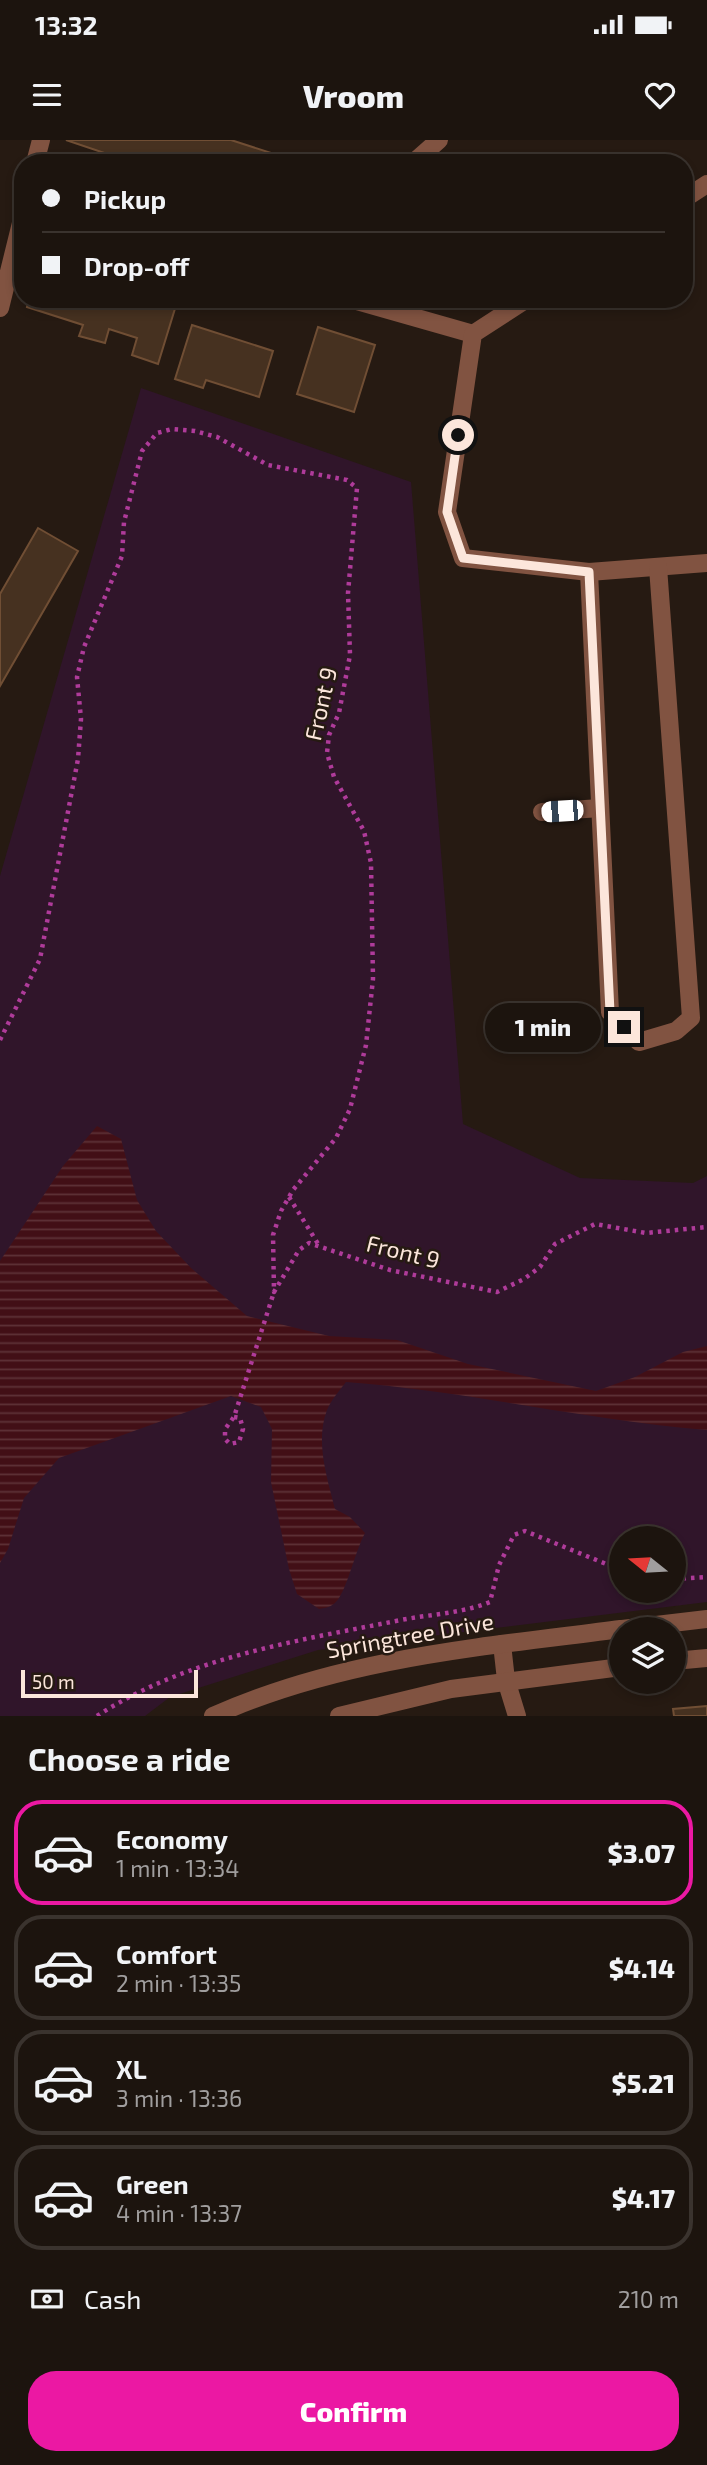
<!DOCTYPE html>
<html lang="en">
<head>
<meta charset="utf-8">
<style>
	body { margin:0; font-family:"Exo 2",sans-serif; background:#29211c; color:#f1f3f6; height:100vh; display:flex; flex-direction:column; font-size:26px; white-space:nowrap }
	* { box-sizing:border-box; margin:0 }
	p { font-size:23px; color:#a09e9e }
	.icon { flex:none; width:38px; height:38px; fill:none; stroke:currentColor; stroke-width:2; stroke-linecap:round; stroke-linejoin:round }
	.map { position:relative; height:1576px; overflow:hidden }
	.drawer { display:flex; flex-direction:column; background:#1c140e; flex:1 }
	.drawer>* { flex:none }
	.hud { position:absolute; left:14px; top:14px; width:679px; height:154px; border-radius:28px; box-shadow:0 4px 10px #0003,0 0 0 2px #3a332e; display:grid; align-content:center; height:154px; padding:0 28px; background:#1c140e }
	.needle { width:46px; rotate:288deg }
	.fabs { position:absolute; left:609px; top:1386px; display:grid; gap:14px }
	.fabs a { display:grid; place-items:center; width:77px; height:77px; border-radius:50%; background:#1c140e; box-shadow:0 4px 10px #0003,0 0 0 2px #3a332e; font-size:35px }
	.scale { position:absolute; left:21px; bottom:18px; width:177px; box-sizing:border-box; padding-left:7px; border:4px solid #fce6db; border-top:0; font-size:19px; line-height:24px; white-space:nowrap; color:#fce6db; -webkit-text-stroke:5px #261a12; paint-order:stroke }
	.end { position:absolute; width:32px; height:32px; margin:-16px; border:9px solid #fce6db; background:#111; box-shadow:0 0 0 4px #111 }
	.from { border-radius:50% }
	.bubble { position:absolute; height:49px; border-radius:24px; background:#1c140e; box-shadow:0 4px 10px #0003,0 0 0 2px #3a332e; font-size:23px; font-weight:800; line-height:49px; text-align:center }
	.car { position:absolute; width:21px; height:42px; margin:-21px -10px; border-radius:9px; box-shadow:0 0 5px 2px #0007; background:linear-gradient(#fff 24%,#345 0 40%,#fff 0 76%,#345 0 86%,#fff 0) }
	.hud b { display:flex; align-items:center; gap:24px; height:66px; font-size:26px }
	.hud b+b { border-top:2px solid #3a332e }
	.hud i { width:18px; height:18px; background:#f1f3f6 }
	ul { padding:0; list-style:none }
	li { display:flex; align-items:center; gap:21px; height:105px; margin:0 14px 10px; padding:0 14px; border:4px solid #3a332e; border-radius:28px }
	li div { flex:1 }
	li b { display:block; font-size:26px }
	li em { font-style:normal; font-weight:800 }
	li.selected { border-color:#eb18a3 }
	li>.icon { width:63px; height:63px; stroke-width:1.5 }
	h2 { padding:0 28px; font-size:32px; line-height:84px }
	.pay { display:flex; align-items:center; gap:18px; height:77px; padding:0 28px; font-size:26px }
	.pay p { margin-inline-start:auto }
	.action { display:flex; gap:14px; margin-top:auto; padding:14px 28px }
	.action a { flex:1; height:80px; border-radius:28px; background:#eb18a3; color:#fff; font-size:28px; font-weight:800; line-height:80px; text-align:center }
	.status { display:flex; justify-content:space-between; align-items:center; height:49px; padding:0 35px; background:#1c140e; direction:ltr }
	.status svg { height:19px; fill:currentColor }
	header { display:flex; justify-content:space-between; align-items:center; height:91px; padding:0 28px; background:#1c140e; font-size:32px; font-weight:800 }
	.map>svg:first-child { display:block }
	.grass { fill:#30152a; fill-rule:evenodd }
	.water { fill:url(#water-rules) }
	.building { fill:#463120; stroke:#704e34; stroke-width:2 }
	.lines { fill:none; stroke-linecap:round; stroke-linejoin:round }
	.path { stroke:#af3b9a; stroke-width:4.5; stroke-dasharray:3.5 5; stroke-linecap:butt }
	.minor { stroke:#815341; stroke-width:18 }
	.route { stroke:#fce6db; stroke-width:9 }
	.labels { text-anchor:middle; stroke-width:5; stroke-linejoin:round; paint-order:stroke }
	.street-label { font-size:23px; fill:#fce6db; stroke:#261a12 }
</style>
</head>
<body>
<div class="status"><b>13:32</b><svg viewBox="0 0 49 12"><path d="M0 12V9h3v3zM5 12V6h3v6zM10 12V3h3v9zM15 12V0h3v12zM26 1h20v11H26zM47 4h2v5h-2z"/></svg></div>
<header><svg class="icon" aria-label="menu" viewBox="0 0 24 24"><path d="M4 6h16M4 12h16M4 18h16"/></svg>Vroom<svg class="icon" aria-label="heart" viewBox="0 0 24 24"><path d="M12 20l-8-8c-3-5 5-10 8-4 3-6 11-1 8 4z"/></svg></header>
<div class="map">
<svg width="707" height="1576" viewBox="0 0 707 1576">
	<defs>
		<pattern id="water-rules" width="6" height="5" patternUnits="userSpaceOnUse" patternTransform="scale(1.75)"><rect width="6" height="5" fill="#420f16"/><path d="M0 2.5h6" fill="none" stroke="#5e3237"/></pattern>
	</defs>
	<rect width="100%" height="100%" fill="#261a12"/>
	<!-- grass -->
	<path class="grass" d="M 141,248 L 411,342 L 463,984 L 580,1038 L 693,1043 L 707,1036 L 707,1462 L 318,1510 L 170,1557 L 145,1576 L 0,1576 L 0,736 ZM 621,1398 L 674,1398 L 674,1451 L 621,1451 Z"/>
	<!-- water -->
	<path class="water" d="M 97,986 L 121,999 L 137,1060 L 156,1091 L 191,1128 L 247,1176 L 329,1196 L 397,1200 L 468,1224 L 596,1251 L 635,1237 L 683,1212 L 707,1206 L 707,1290 C 586,1280 467,1251 346,1242 C 340,1250 331,1260 327,1270 C 315,1301 327,1338 335,1369 L 350,1377 L 365,1393 C 355,1412 349,1442 339,1458 C 334,1466 327,1468 319,1469 L 297,1454 L 289,1429 L 271,1342 L 272,1289 L 261,1267 L 231,1256 L 59,1318 L 24,1358 L 8,1409 L 0,1423 L 0,1121 L 63,1026 Z"/>
	<!-- building -->
	<g class="building">
		<path d="M 66,0 L 231,0 L 296,21 L 134,23 Z"/>
		<path d="M 29,159 L 169,159 L 177,162 L 158,224 L 132,215 L 137,198 L 109,189 L 105,203 L 79,196 L 83,185 L 27,167 Z"/>
		<path d="M 192,185 L 273,211 L 259,257 L 206,240 L 203,248 L 175,239 Z"/>
		<path d="M 318,187 L 375,205 L 354,272 L 297,254 Z"/>
		<path d="M 38,388 L 78,411 L 0,546 L 0,454 Z"/>
		<path d="M 707,1566 L 707,1576 L 674,1576 L 673,1569 Z"/>
	</g>
	<g class="lines">
		<!-- path -->
		<g class="path">
			<path d="M 0,900 L 40,819 L 78,619 L 81,579 L 77,537 L 84,507 L 122,416 L 124,382 L 142,311 L 157,293 L 172,289 L 195,291 L 217,297 L 268,325 L 347,340 L 357,348 L 348,453 L 350,515 L 339,573 L 329,595 L 327,613 L 334,637 L 364,691 L 371,723 L 373,839 L 366,905 L 350,969 L 336,998 L 293,1050 L 281,1071 L 273,1095 L 274,1152 L 299,1110 L 309,1103 L 390,1130 L 497,1152 L 524,1139 L 540,1127 L 555,1104 L 595,1084 L 646,1093 L 707,1087"/>
			<path d="M 289,1057 L 320,1107"/>
			<path d="M 234,1277 L 240,1278 L 243,1289 L 239,1302 L 230,1304 L 225,1299 L 225,1289 L 234,1277 L 274,1152"/>
			<path d="M 674,1439 L 707,1437"/>
			<path d="M 97,1576 C 186,1518 295,1501 396,1481 C 429,1474 460,1474 490,1462 L 499,1425 L 514,1395 L 525,1391 L 621,1430"/>
		</g>
		<!-- minor -->
		<g class="minor">
			<path d="M 35,23 L 41,0"/>
			<path d="M 413,23 L 439,0"/>
			<path d="M 684,59 L 707,44"/>
			<path d="M 350,159 L 473,194"/>
			<path d="M 527,159 L 473,194 L 447,372 L 463,418 L 589,432 L 707,423"/>
			<path d="M 0,168 L 23,75"/>
			<path d="M 589,432 L 610,872 L 639,902 L 676,891 L 691,878 L 658,427"/>
			<path d="M 542,672 L 600,668"/>
			<path d="M 622,1489 L 707,1479"/>
			<path d="M 502,1504 L 506,1540 L 517,1576"/>
			<path d="M 674,1521 L 707,1518"/>
			<path d="M 213,1576 C 342,1518 482,1507 621,1489"/>
			<path d="M 339,1576 L 451,1549 L 621,1527"/>
		</g>
	</g>
	<g class="lines">
		<!-- route -->
		<path class="route" d="M 458,295 L 447,372 L 463,418 L 589,432 L 610,872 L 624,887"/>
	</g>
	<g class="labels">
		<!-- street labels -->
		<g class="street-label">
			<text transform="translate(321 564) rotate(-77)" y="8">Front 9</text>
			<text transform="translate(403 1112) rotate(14)" y="8">Front 9</text>
			<text transform="translate(410 1496) rotate(-10)" y="8">Springtree Drive</text>
		</g>
	</g>
</svg>
<div class="fabs">
<a><svg class="needle" viewBox="-14 -14 28 28"><path d="M0-13l5 13h-10z" fill="#e53935"/><path d="M0 13l5-13h-10z" fill="#a09e9e"/></svg></a>
<a><svg class="icon" aria-label="layers" viewBox="0 0 24 24"><path d="M12 4l9 5-9 5-9-5zM3 14l9 5 9-5"/></svg></a>
</div>
<div class="scale">50 m</div>
<i class="end from" style="left:458px;top:295px"></i>
<i class="end" style="left:624px;top:887px"></i>
<div class="bubble" style="left:485px;top:863px;width:116px">1 min</div>
<i class="car" style="left:562px;top:671px;rotate:266deg"></i>
<div class="hud">
<b><i class="from"></i>Pickup</b>
<b><i></i>Drop-off</b>
</div>
</div>
<section class="drawer">
<h2>Choose a ride</h2>
<ul>
<li class="selected"><svg class="icon" aria-label="car" viewBox="0 0 24 24"><path d="M5 17H2v-5l4-1 3-4h7l3 4 3 1v5h-3M9 17h6M6 11h13"/><circle cx="7" cy="17" r="2"/><circle cx="17" cy="17" r="2"/></svg><div><b>Economy</b><p>1 min · 13:34</p></div><em>$3.07</em></li>
<li><svg class="icon" aria-label="car" viewBox="0 0 24 24"><path d="M5 17H2v-5l4-1 3-4h7l3 4 3 1v5h-3M9 17h6M6 11h13"/><circle cx="7" cy="17" r="2"/><circle cx="17" cy="17" r="2"/></svg><div><b>Comfort</b><p>2 min · 13:35</p></div><em>$4.14</em></li>
<li><svg class="icon" aria-label="car" viewBox="0 0 24 24"><path d="M5 17H2v-5l4-1 3-4h7l3 4 3 1v5h-3M9 17h6M6 11h13"/><circle cx="7" cy="17" r="2"/><circle cx="17" cy="17" r="2"/></svg><div><b>XL</b><p>3 min · 13:36</p></div><em>$5.21</em></li>
<li><svg class="icon" aria-label="car" viewBox="0 0 24 24"><path d="M5 17H2v-5l4-1 3-4h7l3 4 3 1v5h-3M9 17h6M6 11h13"/><circle cx="7" cy="17" r="2"/><circle cx="17" cy="17" r="2"/></svg><div><b>Green</b><p>4 min · 13:37</p></div><em>$4.17</em></li>
</ul>
<div class="pay"><svg class="icon" aria-label="cash" viewBox="0 0 24 24"><path d="M3 7h18v10H3z"/><circle cx="12" cy="12" r="2"/></svg>Cash<p>210 m</p></div>
<div class="action"><a>Confirm</a></div>
</section>
</body>
</html>
